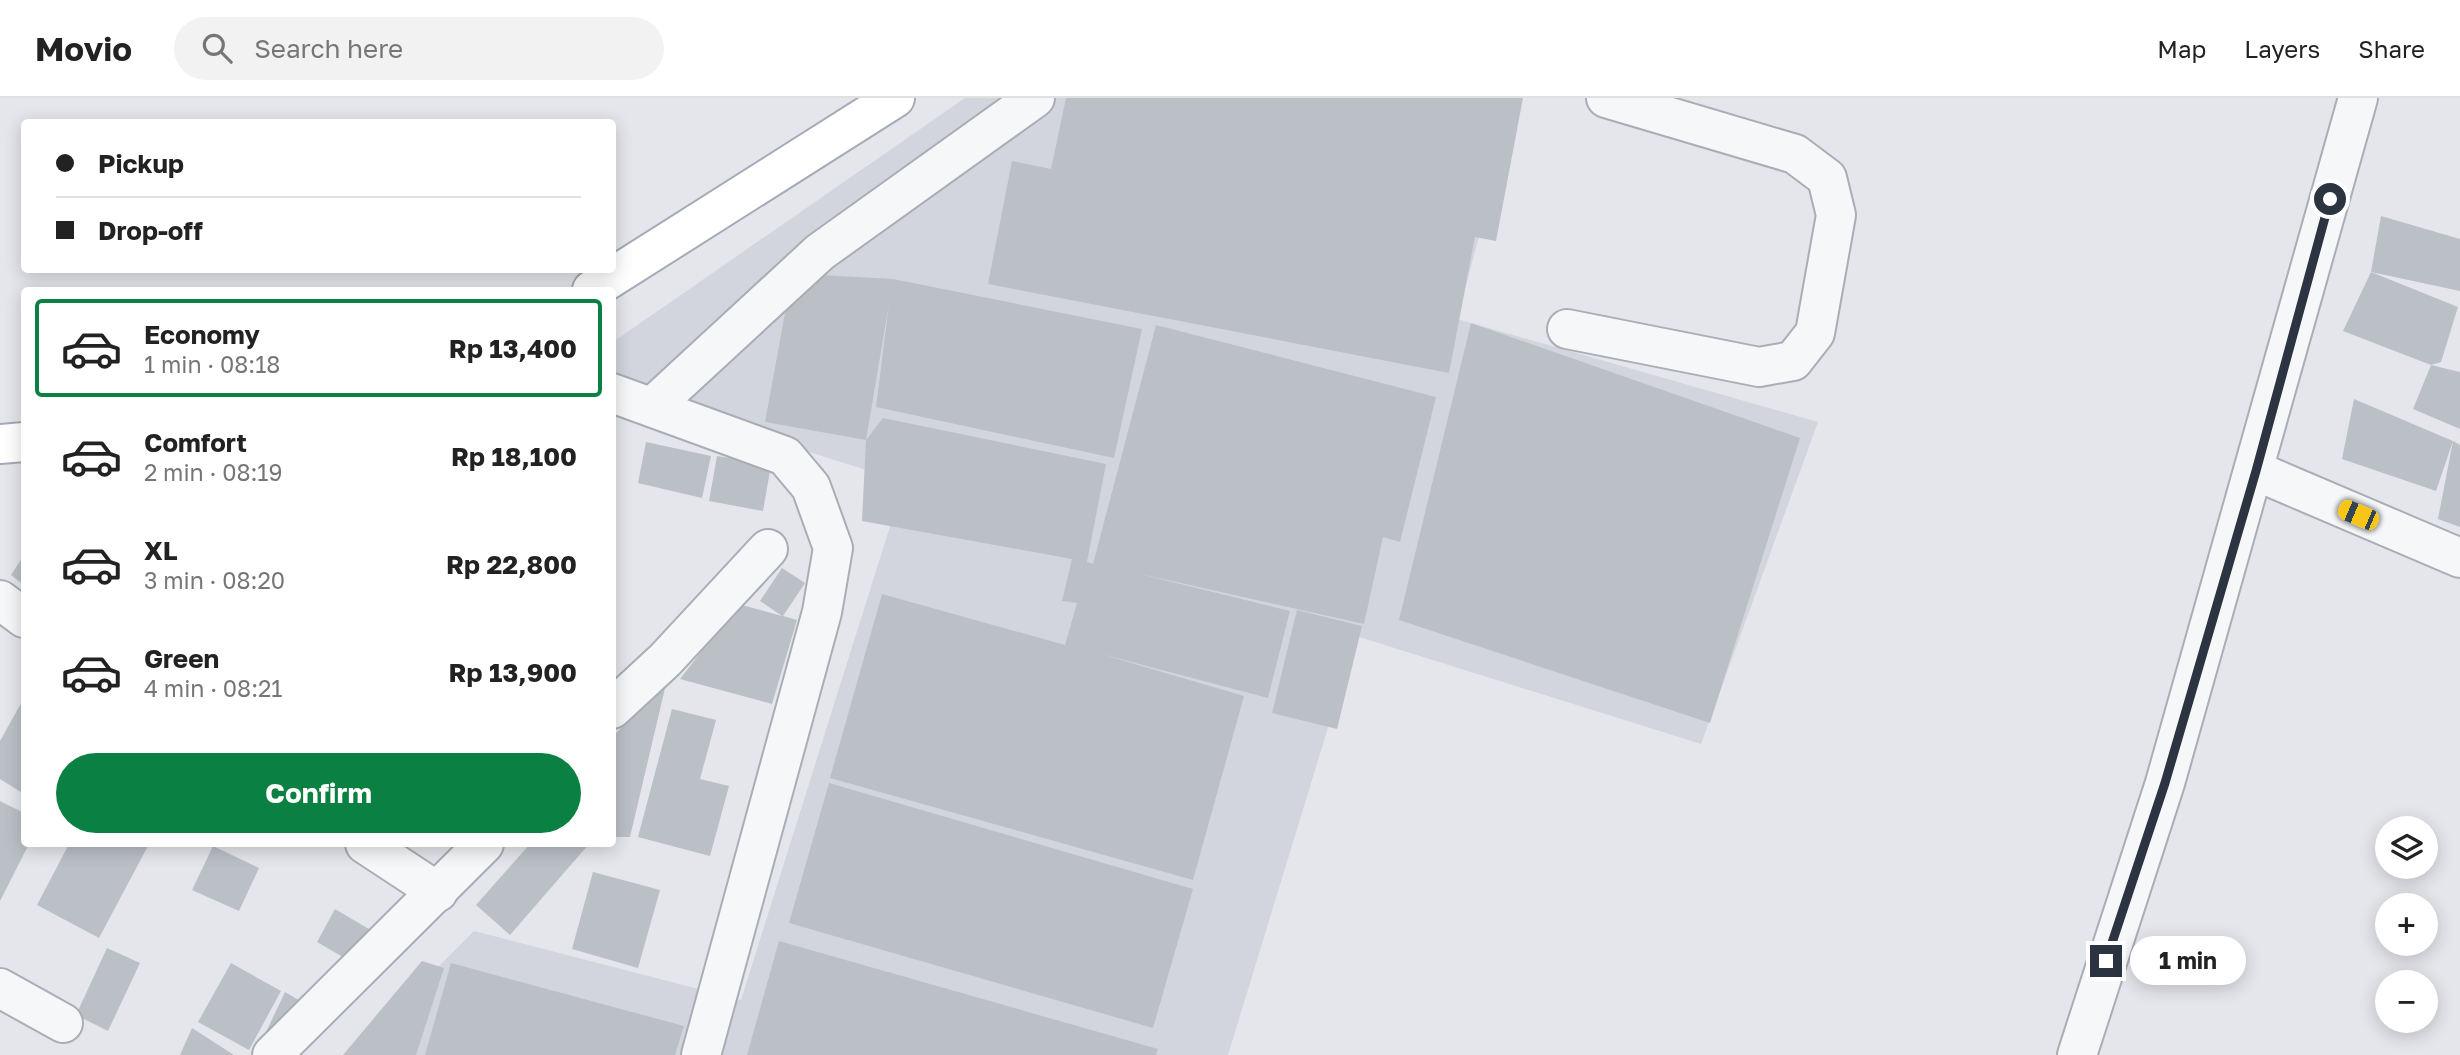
<!DOCTYPE html>
<html lang="en">
<head>
<meta charset="utf-8">
<style>
	body { margin:0; font-family:"Golos Text",sans-serif; background:#f2f2f2; color:#222; height:100vh; display:flex; flex-direction:column; font-size:26px; white-space:nowrap }
	* { box-sizing:border-box; margin:0 }
	p { font-size:23px; color:#767676 }
	.icon { flex:none; width:38px; height:38px; fill:none; stroke:currentColor; stroke-width:2; stroke-linecap:round; stroke-linejoin:round }
	.map { position:relative; flex:1; overflow:hidden }
	.side { position:absolute; left:21px; top:189px; width:595px; height:560px; display:flex; flex-direction:column; background:#fff; border-radius:7px; box-shadow:0 4px 18px #0003 }
	.side>* { flex:none }
	.top-card { position:absolute; left:21px; top:21px; width:595px; height:154px; border-radius:7px; box-shadow:0 4px 18px #0003; display:grid; align-content:center; height:154px; padding:0 35px; background:#fff }
	.buttons { position:absolute; left:2375px; top:718px; display:grid; gap:14px }
	.buttons a { display:grid; place-items:center; width:63px; height:63px; border-radius:50%; background:#fff; box-shadow:0 4px 18px #0003; font-size:35px }
	.end { position:absolute; width:32px; height:32px; margin:-16px; border:9px solid #2c3442; background:#fff; box-shadow:0 0 0 4px #fff }
	.from { border-radius:50% }
	.bubble { position:absolute; height:49px; border-radius:24px; background:#fff; box-shadow:0 4px 18px #0003; font-size:23px; font-weight:700; line-height:49px; text-align:center }
	.car { position:absolute; width:21px; height:42px; margin:-21px -10px; border-radius:9px; box-shadow:0 0 5px 2px #0007; background:linear-gradient(#f5c518 24%,#345 0 40%,#f5c518 0 76%,#345 0 86%,#f5c518 0) }
	.top-card b { display:flex; align-items:center; gap:24px; height:66px; font-size:26px }
	.top-card b+b { border-top:2px solid #e0e0e0 }
	.top-card i { width:18px; height:18px; background:#222 }
	ul { padding:12px 0 0; list-style:none }
	li { display:flex; align-items:center; gap:21px; height:98px; margin:0 14px 10px; padding:0 21px; border:4px solid transparent; border-radius:7px }
	li div { flex:1 }
	li b { display:block; font-size:26px }
	li em { font-style:normal; font-weight:700 }
	li.active { border-color:#0b8043 }
	li>.icon { width:63px; height:63px; stroke-width:1.5 }
	.action { display:flex; gap:14px; margin-top:auto; padding:14px 35px }
	.action a { flex:1; height:80px; border-radius:42px; background:#0b8043; color:#fff; font-size:28px; font-weight:700; line-height:80px; text-align:center }
	header { display:flex; align-items:center; gap:42px; box-sizing:border-box; height:98px; padding:0 35px; background:#fff; border-bottom:2px solid #e0e0e0 }
	header strong { font-size:33px }
	nav { display:flex; gap:38px; margin-inline-start:auto; font-size:24px }
	.search { width:490px; height:63px; background:#f2f2f2; display:flex; align-items:center; gap:18px; box-sizing:border-box; padding:0 24px; border-radius:38px; color:#767676; font-size:26px }
	.map>svg:first-child { display:block }
	.built { fill:#d2d5dd }
	.building { fill:#bbc0c7 }
	.lines { fill:none; stroke-linecap:round; stroke-linejoin:round }
	.minor-casing { stroke:#a9adb5; stroke-width:42 }
	.major-casing { stroke:#a3abb6; stroke-width:42 }
	.minor { stroke:#f6f7f9; stroke-width:38 }
	.major { stroke:#fff; stroke-width:38 }
	.route { stroke:#2c3442; stroke-width:9 }
</style>
</head>
<body>
<header>
<strong>Movio</strong>
<div class="search"><svg class="icon" aria-label="search" viewBox="0 0 24 24"><circle cx="10" cy="10" r="6"/><path d="M15 15l6 6"/></svg>Search here</div>
<nav><a>Map</a><a>Layers</a><a>Share</a></nav>
</header>
<div class="map">
<svg width="2460" height="957" viewBox="0 0 2460 957">
	<rect width="100%" height="100%" fill="#e4e6eb"/>
	<!-- built -->
	<path class="built" d="M 965,0 L 1516,0 L 1457,221 L 1818,324 L 1701,646 L 1356,538 L 1228,957 L 350,957 L 474,833 L 741,902 L 904,384 L 613,292 L 613,244 Z"/>
	<!-- building -->
	<g class="building">
		<path d="M 1066,0 L 1523,0 L 1496,143 L 1475,139 L 1449,275 L 988,186 L 1012,63 L 1051,71 Z"/>
		<path d="M 2381,118 L 2460,141 L 2460,193 L 2371,174 Z"/>
		<path d="M 2371,174 L 2458,209 L 2441,264 L 2431,267 L 2460,274 L 2460,331 L 2413,311 L 2431,267 L 2343,233 Z"/>
		<path d="M 820,177 L 893,181 L 1142,231 L 1114,360 L 876,309 L 889,206 L 866,342 L 883,320 L 1106,366 L 1087,464 L 1093,466 L 1156,227 L 1436,299 L 1400,444 L 1383,439 L 1364,526 L 1136,475 L 1290,513 L 1268,600 L 1101,556 L 1244,598 L 1193,782 L 830,680 L 882,496 L 1065,547 L 1077,505 L 1062,503 L 1072,461 L 862,423 L 866,342 L 765,324 L 785,215 Z"/>
		<path d="M 1471,225 L 1800,340 L 1710,625 L 1399,522 Z"/>
		<path d="M 2354,301 L 2453,343 L 2436,393 L 2342,361 Z"/>
		<path d="M 2453,343 L 2460,347 L 2460,429 L 2438,421 Z"/>
		<path d="M 646,344 L 711,358 L 702,400 L 638,385 Z"/>
		<path d="M 717,358 L 771,367 L 763,413 L 709,403 Z"/>
		<path d="M 24,457 L 24,487 L 11,477 Z"/>
		<path d="M 782,470 L 805,485 L 783,518 L 797,522 L 772,606 L 680,581 L 738,506 L 782,518 L 760,503 Z"/>
		<path d="M 1297,512 L 1362,528 L 1337,631 L 1272,615 Z"/>
		<path d="M 666,586 L 630,739 L 612,739 L 612,639 Z"/>
		<path d="M 24,600 L 24,696 L 0,681 L 0,643 Z"/>
		<path d="M 672,611 L 716,622 L 700,681 L 729,688 L 710,758 L 638,739 Z"/>
		<path d="M 829,685 L 1193,791 L 1153,930 L 789,825 Z"/>
		<path d="M 0,703 L 24,715 L 24,746 L 29,746 L 0,803 Z"/>
		<path d="M 69,746 L 149,746 L 99,840 L 37,807 Z"/>
		<path d="M 530,746 L 589,746 L 510,837 L 476,807 Z"/>
		<path d="M 213,748 L 259,770 L 239,813 L 192,792 Z"/>
		<path d="M 593,774 L 660,792 L 638,870 L 572,851 Z"/>
		<path d="M 335,811 L 374,834 L 355,866 L 317,844 Z"/>
		<path d="M 779,843 L 1158,951 L 1156,957 L 747,957 Z"/>
		<path d="M 107,850 L 140,865 L 108,933 L 76,917 Z"/>
		<path d="M 422,863 L 444,870 L 416,957 L 343,957 Z"/>
		<path d="M 231,865 L 281,893 L 249,952 L 198,924 Z"/>
		<path d="M 451,865 L 684,928 L 675,957 L 425,957 Z"/>
		<path d="M 285,894 L 314,911 L 255,957 Z"/>
		<path d="M 192,930 L 234,957 L 180,957 Z"/>
	</g>
	<g class="lines">
		<!-- minor casing -->
		<g class="minor-casing">
			<g id="minor">
				<path d="M 1567,231 L 1759,269 L 1793,263 L 1815,235 L 1836,117 L 1827,80 L 1795,56 L 1606,0"/>
				<path d="M 612,295 L 785,358 L 811,389 L 833,450 L 822,514 L 701,957"/>
				<path d="M 652,309 L 820,154 L 1035,0"/>
				<path d="M 2256,373 L 2460,460"/>
				<path d="M 0,502 L 24,520"/>
				<path d="M 612,611 L 665,562 L 768,451"/>
				<path d="M 365,746 L 438,794"/>
				<path d="M 0,890 L 63,925"/>
				<path d="M 272,957 L 484,746"/>
				<path d="M 2077,957 L 2165,685 L 2358,0"/>
			</g>
		</g>
		<!-- major casing -->
		<g class="major-casing">
			<g id="major">
				<path d="M 592,192 L 895,0"/>
				<path d="M 0,346 L 24,344"/>
			</g>
		</g>
		<!-- minor -->
		<use href="#minor" class="minor"/>
		<!-- major -->
		<use href="#major" class="major"/>
	</g>
	<g class="lines">
		<!-- route -->
		<path class="route" d="M 2106,863 L 2165,685 L 2256,373 L 2330,101"/>
	</g>
</svg>
<div class="buttons">
<a><svg class="icon" aria-label="layers" viewBox="0 0 24 24"><path d="M12 4l9 5-9 5-9-5zM3 14l9 5 9-5"/></svg></a>
<a>+</a>
<a>−</a>
</div>
<i class="end from" style="left:2330px;top:101px"></i>
<i class="end" style="left:2106px;top:863px"></i>
<div class="bubble" style="left:2130px;top:838px;width:116px">1 min</div>
<i class="car" style="left:2358px;top:417px;rotate:293deg"></i>
<div class="top-card">
<b><i class="from"></i>Pickup</b>
<b><i></i>Drop-off</b>
</div>
<section class="side">
<ul>
<li class="active"><svg class="icon" aria-label="car" viewBox="0 0 24 24"><path d="M5 17H2v-5l4-1 3-4h7l3 4 3 1v5h-3M9 17h6M6 11h13"/><circle cx="7" cy="17" r="2"/><circle cx="17" cy="17" r="2"/></svg><div><b>Economy</b><p>1 min · 08:18</p></div><em>Rp 13,400</em></li>
<li><svg class="icon" aria-label="car" viewBox="0 0 24 24"><path d="M5 17H2v-5l4-1 3-4h7l3 4 3 1v5h-3M9 17h6M6 11h13"/><circle cx="7" cy="17" r="2"/><circle cx="17" cy="17" r="2"/></svg><div><b>Comfort</b><p>2 min · 08:19</p></div><em>Rp 18,100</em></li>
<li><svg class="icon" aria-label="car" viewBox="0 0 24 24"><path d="M5 17H2v-5l4-1 3-4h7l3 4 3 1v5h-3M9 17h6M6 11h13"/><circle cx="7" cy="17" r="2"/><circle cx="17" cy="17" r="2"/></svg><div><b>XL</b><p>3 min · 08:20</p></div><em>Rp 22,800</em></li>
<li><svg class="icon" aria-label="car" viewBox="0 0 24 24"><path d="M5 17H2v-5l4-1 3-4h7l3 4 3 1v5h-3M9 17h6M6 11h13"/><circle cx="7" cy="17" r="2"/><circle cx="17" cy="17" r="2"/></svg><div><b>Green</b><p>4 min · 08:21</p></div><em>Rp 13,900</em></li>
</ul>
<div class="action"><a>Confirm</a></div>
</section>
</div>
</body>
</html>
